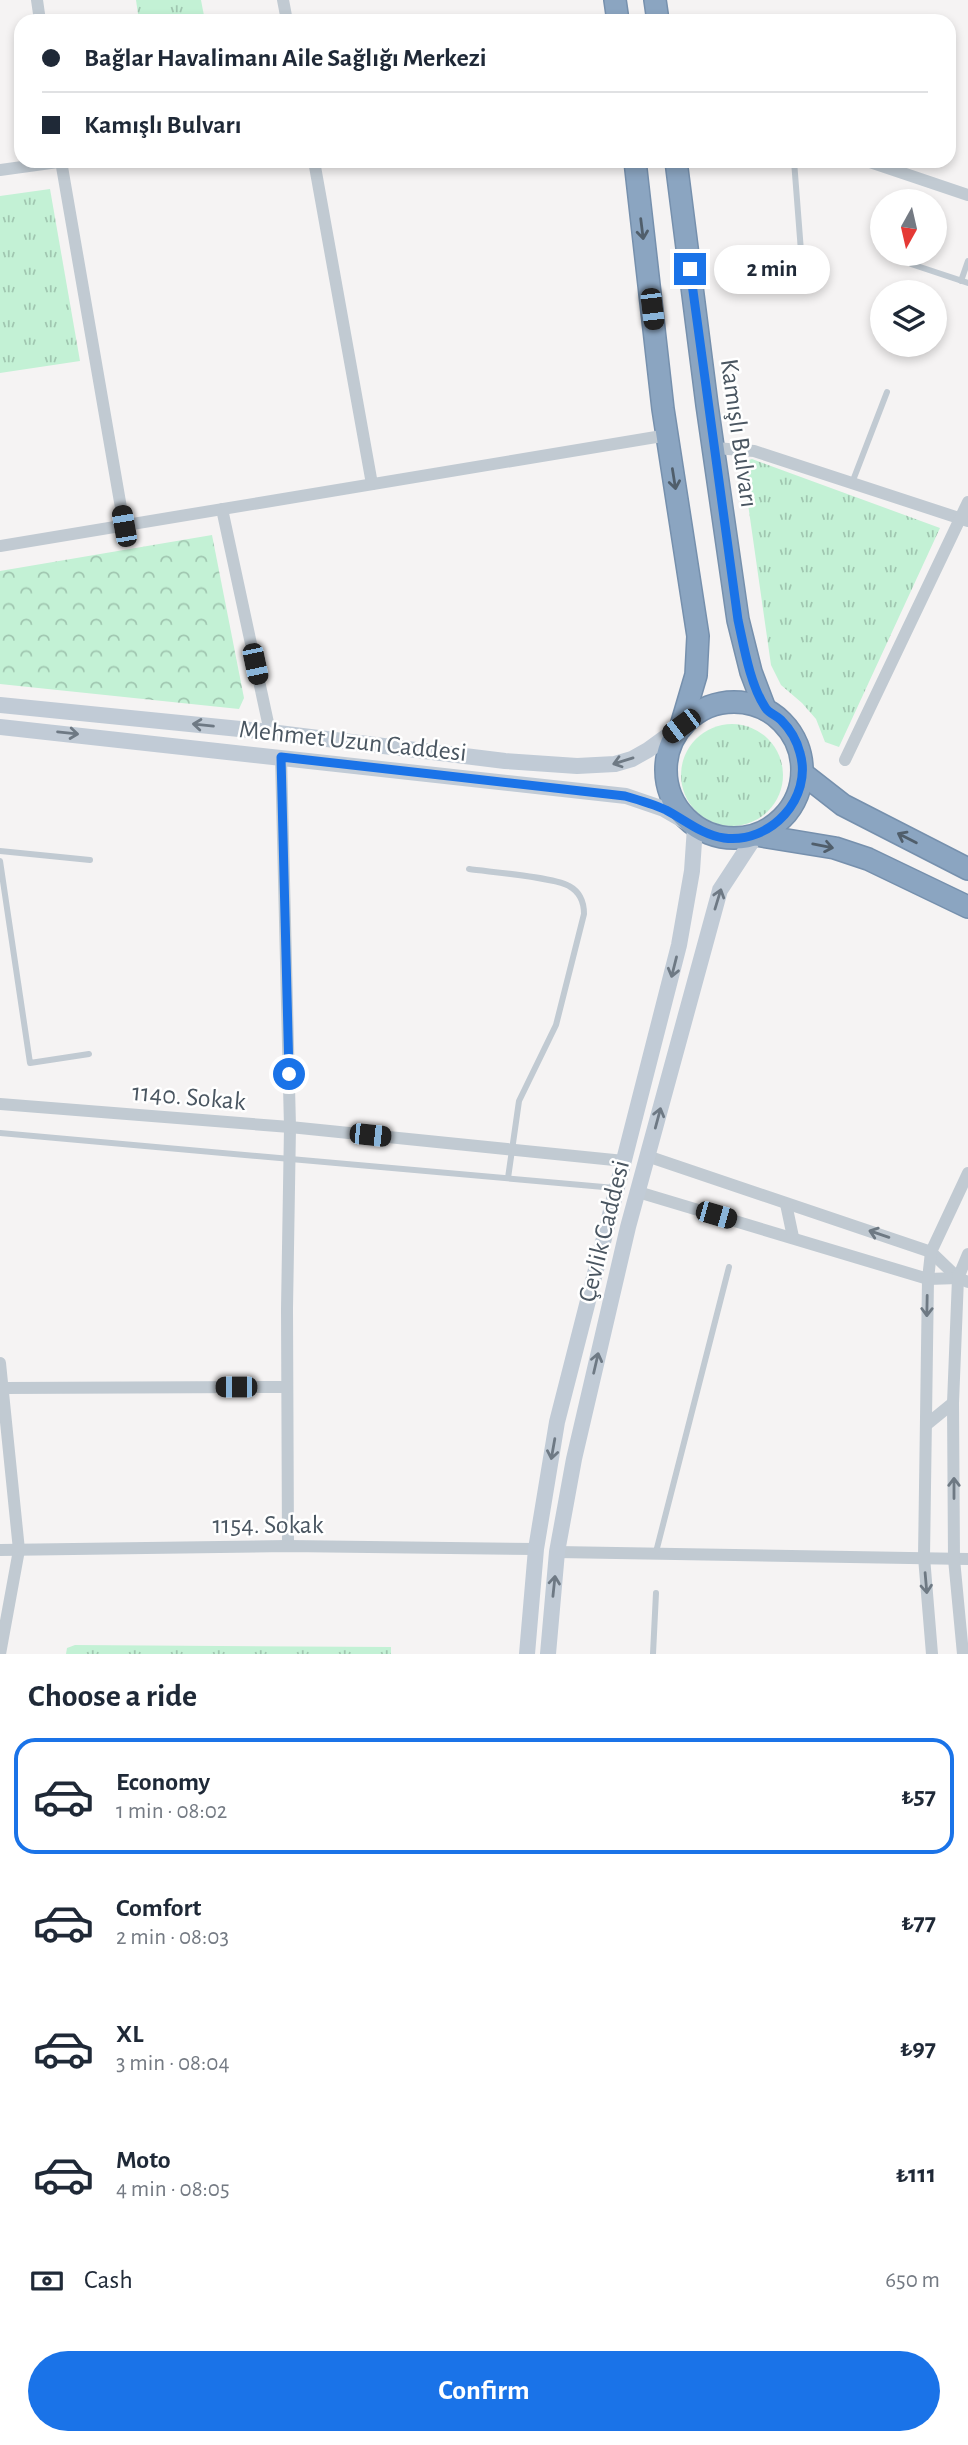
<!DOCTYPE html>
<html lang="en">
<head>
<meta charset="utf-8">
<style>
	body { margin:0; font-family:"Alegreya Sans",sans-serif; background:#f2f2f3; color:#1f2937; height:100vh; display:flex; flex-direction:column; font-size:26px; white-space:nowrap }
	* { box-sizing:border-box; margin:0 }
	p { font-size:23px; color:#747a83 }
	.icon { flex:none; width:38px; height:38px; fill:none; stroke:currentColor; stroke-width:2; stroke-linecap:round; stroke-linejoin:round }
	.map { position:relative; height:1654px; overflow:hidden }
	.drawer { display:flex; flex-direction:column; background:#fff; flex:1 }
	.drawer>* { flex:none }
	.hud { position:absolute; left:14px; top:14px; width:942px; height:154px; border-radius:21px; box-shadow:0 4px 10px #0003; display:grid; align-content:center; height:154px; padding:0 28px; background:#fff }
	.needle { width:46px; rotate:188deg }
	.buttons { position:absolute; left:870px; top:189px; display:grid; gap:14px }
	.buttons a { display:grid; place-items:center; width:77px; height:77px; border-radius:50%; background:#fff; box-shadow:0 4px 10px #0003; font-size:35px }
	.end { position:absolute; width:32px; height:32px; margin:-16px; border:9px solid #1a73e8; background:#fff; box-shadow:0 0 0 4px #fff }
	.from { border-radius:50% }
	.bubble { position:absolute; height:49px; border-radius:24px; background:#fff; box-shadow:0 4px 10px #0003; font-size:23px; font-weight:700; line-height:49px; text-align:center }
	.car { position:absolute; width:21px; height:42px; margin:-21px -10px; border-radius:9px; box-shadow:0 0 5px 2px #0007; background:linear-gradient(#222 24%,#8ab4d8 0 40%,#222 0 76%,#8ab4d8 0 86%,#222 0) }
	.hud b { display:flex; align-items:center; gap:24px; height:66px; font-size:26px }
	.hud b+b { border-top:2px solid #e0e1e3 }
	.hud i { width:18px; height:18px; background:#1f2937 }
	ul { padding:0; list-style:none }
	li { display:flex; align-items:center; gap:21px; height:116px; margin:0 14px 10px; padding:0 14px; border:4px solid transparent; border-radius:21px }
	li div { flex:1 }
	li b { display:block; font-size:26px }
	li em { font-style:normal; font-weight:700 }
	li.active { border-color:#1a73e8 }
	li>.icon { width:63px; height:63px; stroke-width:1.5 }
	h2 { padding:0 28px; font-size:32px; line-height:84px }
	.pay { display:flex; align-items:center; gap:18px; height:77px; padding:0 28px; font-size:26px }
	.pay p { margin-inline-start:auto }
	.primary-button { display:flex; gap:14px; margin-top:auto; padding:14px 28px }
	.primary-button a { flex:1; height:80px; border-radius:42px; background:#1a73e8; color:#fff; font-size:28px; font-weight:700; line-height:80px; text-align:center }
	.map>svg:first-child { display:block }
	.grass { fill:url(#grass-tufts) }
	.park { fill:url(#park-crowns) }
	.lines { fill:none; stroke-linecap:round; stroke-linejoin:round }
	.highway-casing { stroke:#7690ad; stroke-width:24 }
	.lane { stroke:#c1cad2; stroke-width:6 }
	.street { stroke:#c1cad2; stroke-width:12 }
	.secondary { stroke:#c1cbd6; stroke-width:16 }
	.highway { stroke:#8ba5c1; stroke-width:21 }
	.oneway { stroke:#505e6b }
	.oneway2 { stroke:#6e7984 }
	.oneway3 { stroke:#6e7983 }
	.route { stroke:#1a73e8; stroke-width:9 }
	.labels { text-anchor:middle; stroke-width:5; stroke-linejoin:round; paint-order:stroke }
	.street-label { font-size:26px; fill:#4a5661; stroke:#fff }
</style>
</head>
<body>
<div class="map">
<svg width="968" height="1654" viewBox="0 0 968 1654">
	<defs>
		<pattern id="grass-tufts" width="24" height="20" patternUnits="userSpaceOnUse" patternTransform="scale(1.75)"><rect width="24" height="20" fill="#c3f1d5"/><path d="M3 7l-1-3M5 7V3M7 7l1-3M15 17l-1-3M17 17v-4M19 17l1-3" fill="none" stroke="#a0c6b0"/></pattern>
		<pattern id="park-crowns" width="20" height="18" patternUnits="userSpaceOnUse" patternTransform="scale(1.75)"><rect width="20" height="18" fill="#c3f1d5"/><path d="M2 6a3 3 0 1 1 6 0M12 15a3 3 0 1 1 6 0" fill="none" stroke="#a0c6b0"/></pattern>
	</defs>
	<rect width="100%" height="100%" fill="#f5f3f3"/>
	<!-- grass -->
	<g class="grass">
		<path d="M 136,0 L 201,0 L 205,21 L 139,21 Z"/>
		<path d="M 50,189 L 80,361 L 0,373 L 0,196 Z"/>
		<path d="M 752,459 L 940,528 L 839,747 L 825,742 L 816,719 L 802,703 L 781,685 L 771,665 L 742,462 Z"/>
		<circle cx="732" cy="775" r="51"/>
		<path d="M 75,1645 L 391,1647 L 391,1654 L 66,1654 L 67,1648 Z"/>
	</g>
	<!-- park -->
	<path class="park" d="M 212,535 L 244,698 L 239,709 L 0,684 L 0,571 Z"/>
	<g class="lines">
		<!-- highway casing -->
		<g class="highway-casing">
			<g id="highway">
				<path d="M 615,0 L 618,21"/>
				<path d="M 655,0 L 658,21"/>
				<path d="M 635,161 L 663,409 L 698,636 L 696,675 L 681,726"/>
				<path d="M 676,161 L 707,405 L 738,620 L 751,672 L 765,709"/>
				<circle cx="734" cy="770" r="68"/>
				<path d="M 802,773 L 843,805 L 968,869"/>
				<path d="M 756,835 L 835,848 L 868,859 L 968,907"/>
			</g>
		</g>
		<!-- lane -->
		<g class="lane">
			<path d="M 794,161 L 802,264"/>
			<path d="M 911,264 L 968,283"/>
			<path d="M 961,281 L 968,261"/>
			<path d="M 852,483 L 887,392"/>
			<path d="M 0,851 L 90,860"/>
			<path d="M 0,861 L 30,1063 L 89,1054"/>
			<path d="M 469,869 C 490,872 554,877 569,886 C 580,892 584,903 584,914 L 556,1025 L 519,1101 L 508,1178"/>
			<path d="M 0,1133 L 615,1188"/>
			<path d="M 656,1552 L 729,1267"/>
			<path d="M 653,1654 L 656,1593"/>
		</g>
		<!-- street -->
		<g class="street">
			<path d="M 37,0 L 40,21"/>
			<path d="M 283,0 L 287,21"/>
			<path d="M 61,161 L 124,525"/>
			<path d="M 314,161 L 372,484"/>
			<path d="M 867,161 L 968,195"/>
			<path d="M 0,170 L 65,161"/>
			<path d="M 715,448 L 754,451 L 968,521"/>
			<path d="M 222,509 L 270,732"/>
			<path d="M 0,546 L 668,435"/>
			<path d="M 281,757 L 290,1127 L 287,1309 L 288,1546"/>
			<path d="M 845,760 L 968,502"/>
			<path d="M 0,1104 L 290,1127 L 624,1161"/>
			<path d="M 647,1156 L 931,1252 L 958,1278"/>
			<path d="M 638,1192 L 928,1279 L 958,1278 L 968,1282"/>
			<path d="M 786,1204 L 793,1237"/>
			<path d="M 0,1363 L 19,1550 L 0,1654"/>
			<path d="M 3,1388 L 287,1387"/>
			<path d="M 926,1425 L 953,1403"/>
			<path d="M 0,1550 L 288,1546 L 536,1549"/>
			<path d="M 557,1552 L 968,1559"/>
			<path d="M 932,1654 L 924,1557 L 928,1279 L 931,1252 L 968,1173"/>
			<path d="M 963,1654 L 954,1559 L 953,1403 L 958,1278 L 968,1254"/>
		</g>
		<!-- secondary -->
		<g class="secondary">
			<path d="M 0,705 L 270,732 L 505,761 L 577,766 L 615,764 L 632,759 L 648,750 L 681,726"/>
			<path d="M 0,727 L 626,796 L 664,809 L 695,827 L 692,871 L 679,945 L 557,1422 L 536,1549 L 527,1654"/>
			<path d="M 548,1654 L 557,1552 L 574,1459 L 628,1227 L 720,890 L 756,835"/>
		</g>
		<!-- highway -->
		<use href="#highway" class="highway"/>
	</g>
	<!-- one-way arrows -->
	<defs><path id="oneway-shaft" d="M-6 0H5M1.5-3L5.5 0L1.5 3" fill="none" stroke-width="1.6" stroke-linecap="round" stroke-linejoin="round" transform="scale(1.75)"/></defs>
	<g class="oneway">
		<use href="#oneway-shaft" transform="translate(642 229) rotate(83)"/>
		<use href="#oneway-shaft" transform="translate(674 479) rotate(81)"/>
		<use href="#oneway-shaft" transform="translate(907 838) rotate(-153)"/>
		<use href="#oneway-shaft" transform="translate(823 846) rotate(11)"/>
	</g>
	<g class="oneway2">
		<use href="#oneway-shaft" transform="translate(203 725) rotate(-174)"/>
		<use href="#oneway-shaft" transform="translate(68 733) rotate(6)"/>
		<use href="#oneway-shaft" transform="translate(623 761) rotate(163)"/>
		<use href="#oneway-shaft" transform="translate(718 899) rotate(-73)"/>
		<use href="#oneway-shaft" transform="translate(674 967) rotate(104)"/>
		<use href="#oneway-shaft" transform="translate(658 1118) rotate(-75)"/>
		<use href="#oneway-shaft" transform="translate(596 1363) rotate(-77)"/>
		<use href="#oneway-shaft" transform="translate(553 1449) rotate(100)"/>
		<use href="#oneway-shaft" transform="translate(554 1586) rotate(-84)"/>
	</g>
	<g class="oneway3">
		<use href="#oneway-shaft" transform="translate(879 1234) rotate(-161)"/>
		<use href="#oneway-shaft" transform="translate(927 1306) rotate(91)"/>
		<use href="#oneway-shaft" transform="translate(954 1488) rotate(-90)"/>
		<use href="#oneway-shaft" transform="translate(926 1583) rotate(85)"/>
	</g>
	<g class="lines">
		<!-- route -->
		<path class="route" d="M 289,1074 L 281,757 L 625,796 C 639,800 653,804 666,810 C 685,820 702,835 724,838 C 771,844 813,798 800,753 C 797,741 790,729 781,720 C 776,715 768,713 765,707 C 750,684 744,647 738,620 L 690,269"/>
	</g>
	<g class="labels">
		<!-- street labels -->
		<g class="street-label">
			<text transform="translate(740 433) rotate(82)" y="9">Kamışlı Bulvarı</text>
			<text transform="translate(353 740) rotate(6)" y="9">Mehmet Uzun Caddesi</text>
			<text transform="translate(189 1096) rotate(5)" y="9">1140. Sokak</text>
			<text transform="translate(603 1231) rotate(-76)" y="9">Çevlik Caddesi</text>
			<text x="268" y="1533">1154. Sokak</text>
		</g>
	</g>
</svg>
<div class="buttons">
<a><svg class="needle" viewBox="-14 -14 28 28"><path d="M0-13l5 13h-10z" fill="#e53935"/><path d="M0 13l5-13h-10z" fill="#747a83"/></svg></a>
<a><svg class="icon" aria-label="layers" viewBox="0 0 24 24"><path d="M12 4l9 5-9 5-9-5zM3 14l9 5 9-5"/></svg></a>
</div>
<i class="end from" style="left:289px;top:1074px"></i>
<i class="end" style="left:690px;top:269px"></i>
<div class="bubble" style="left:714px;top:245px;width:116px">2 min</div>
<i class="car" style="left:652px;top:309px;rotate:173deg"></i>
<i class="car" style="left:124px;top:526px;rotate:350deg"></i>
<i class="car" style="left:255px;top:664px;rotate:168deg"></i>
<i class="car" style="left:681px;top:726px;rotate:233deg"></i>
<i class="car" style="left:370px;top:1135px;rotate:96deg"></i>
<i class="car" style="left:716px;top:1215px;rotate:106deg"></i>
<i class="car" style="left:236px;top:1387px;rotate:270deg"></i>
<div class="hud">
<b><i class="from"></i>Bağlar Havalimanı Aile Sağlığı Merkezi</b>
<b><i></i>Kamışlı Bulvarı</b>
</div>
</div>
<section class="drawer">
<h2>Choose a ride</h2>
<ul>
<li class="active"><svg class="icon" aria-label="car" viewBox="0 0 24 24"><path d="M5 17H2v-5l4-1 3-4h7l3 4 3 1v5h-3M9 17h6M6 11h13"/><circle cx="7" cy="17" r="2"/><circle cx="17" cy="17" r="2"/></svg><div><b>Economy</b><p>1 min · 08:02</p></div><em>₺57</em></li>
<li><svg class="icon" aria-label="car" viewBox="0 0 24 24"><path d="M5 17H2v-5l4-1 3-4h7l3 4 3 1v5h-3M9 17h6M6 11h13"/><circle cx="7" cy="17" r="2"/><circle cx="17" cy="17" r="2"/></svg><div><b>Comfort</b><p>2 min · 08:03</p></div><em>₺77</em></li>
<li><svg class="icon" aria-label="car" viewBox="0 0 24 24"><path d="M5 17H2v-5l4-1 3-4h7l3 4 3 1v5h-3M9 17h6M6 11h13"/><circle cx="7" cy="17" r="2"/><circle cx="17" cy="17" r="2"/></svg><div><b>XL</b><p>3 min · 08:04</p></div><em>₺97</em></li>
<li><svg class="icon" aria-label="car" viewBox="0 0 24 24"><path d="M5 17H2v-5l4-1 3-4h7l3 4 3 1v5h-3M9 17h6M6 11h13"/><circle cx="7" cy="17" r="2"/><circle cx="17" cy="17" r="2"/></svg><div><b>Moto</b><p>4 min · 08:05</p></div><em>₺111</em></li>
</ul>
<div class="pay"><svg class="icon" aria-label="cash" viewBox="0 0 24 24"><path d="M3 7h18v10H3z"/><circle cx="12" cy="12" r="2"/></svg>Cash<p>650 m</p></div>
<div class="primary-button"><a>Confirm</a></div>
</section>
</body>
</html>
